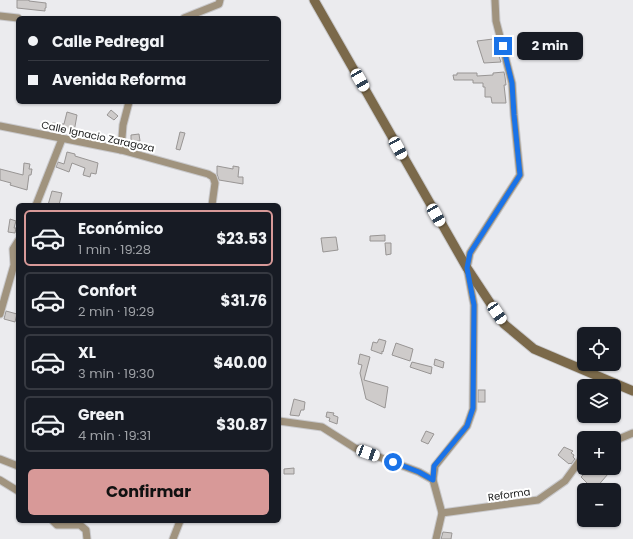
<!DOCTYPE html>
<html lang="es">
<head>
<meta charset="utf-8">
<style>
	body { margin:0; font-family:Poppins,sans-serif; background:#20242c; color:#f1f3f6; height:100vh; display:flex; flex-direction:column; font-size:15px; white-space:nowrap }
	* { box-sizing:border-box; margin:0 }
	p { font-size:13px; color:#9ea1a6 }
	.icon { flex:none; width:22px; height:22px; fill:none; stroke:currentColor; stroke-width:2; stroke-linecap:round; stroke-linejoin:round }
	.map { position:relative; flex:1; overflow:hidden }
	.side { position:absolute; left:16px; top:203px; width:265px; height:320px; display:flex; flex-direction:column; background:#171b24; border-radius:6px; box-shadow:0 1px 3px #0004 }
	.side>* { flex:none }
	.guide { position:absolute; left:16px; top:16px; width:265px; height:88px; border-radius:6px; box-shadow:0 1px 3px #0004; display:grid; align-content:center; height:88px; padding:0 12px; background:#171b24 }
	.controls { position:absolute; left:577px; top:327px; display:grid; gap:8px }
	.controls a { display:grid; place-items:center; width:44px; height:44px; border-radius:6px; background:#171b24; box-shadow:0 1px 3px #0004; font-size:20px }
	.end { position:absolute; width:18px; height:18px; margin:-9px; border:5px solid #1a73e8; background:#fff; box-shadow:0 0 0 2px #fff }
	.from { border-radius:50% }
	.bubble { position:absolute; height:28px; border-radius:6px; background:#171b24; box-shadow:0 1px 3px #0004; font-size:13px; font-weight:700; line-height:28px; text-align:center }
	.car { position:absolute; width:12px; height:24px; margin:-12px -6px; border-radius:5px; box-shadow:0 0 3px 1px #0007; background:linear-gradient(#fff 24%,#345 0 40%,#fff 0 76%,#345 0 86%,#fff 0) }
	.guide b { display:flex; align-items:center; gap:14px; height:38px; font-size:15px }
	.guide b+b { border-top:1px solid #363941 }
	.guide i { width:10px; height:10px; background:#f1f3f6 }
	ul { padding:7px 0 0; list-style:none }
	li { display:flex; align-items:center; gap:12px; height:56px; margin:0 8px 6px; padding:0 4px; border:2px solid #363941; border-radius:6px }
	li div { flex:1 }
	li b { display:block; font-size:15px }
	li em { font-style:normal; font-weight:700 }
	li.selected { border-color:#d89998 }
	li>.icon { width:36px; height:36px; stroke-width:1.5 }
	.button { display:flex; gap:8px; margin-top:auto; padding:8px 12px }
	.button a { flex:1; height:46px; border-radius:6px; background:#d89998; color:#111; font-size:16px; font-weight:700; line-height:46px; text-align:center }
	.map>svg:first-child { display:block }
	.building { fill:#cecbca; stroke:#989594 }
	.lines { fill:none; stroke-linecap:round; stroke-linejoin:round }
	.street-casing { stroke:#c9c9cc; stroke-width:9 }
	.secondary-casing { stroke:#c9c9cc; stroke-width:11 }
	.street { stroke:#a0937e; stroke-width:7 }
	.secondary { stroke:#7b694a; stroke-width:9 }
	.route { stroke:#1a73e8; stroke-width:5 }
	.labels { text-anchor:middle; stroke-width:4; stroke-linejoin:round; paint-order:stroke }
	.street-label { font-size:10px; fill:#181919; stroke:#fff }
</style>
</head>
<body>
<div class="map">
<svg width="633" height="539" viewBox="0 0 633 539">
	<rect width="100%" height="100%" fill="#ebebee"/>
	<!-- building -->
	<g class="building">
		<path d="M 17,0 L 29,0 L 29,1 L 46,3 L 46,8 L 45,8 L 45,11 L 17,8 Z"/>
		<path d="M 493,39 L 501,62 L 484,63 L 477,41 Z"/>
		<path d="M 504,72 L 505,77 L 506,85 L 504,85 L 506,103 L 492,103 L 491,97 L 485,97 L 485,87 L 483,87 L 483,83 L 473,83 L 473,80 L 454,80 L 453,75 L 457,75 L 457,73 L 477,73 L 477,76 L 493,75 L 493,73 Z"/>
		<path d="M 111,110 L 118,116 L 114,120 L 107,115 Z"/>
		<path d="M 67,112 L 77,115 L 74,132 L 52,128 L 52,123 L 64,124 Z"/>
		<path d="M 180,132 L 185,133 L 180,150 L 176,149 Z"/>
		<path d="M 139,134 L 140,141 L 131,141 L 131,135 Z"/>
		<path d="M 67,152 L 75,154 L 75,156 L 98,163 L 96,174 L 91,173 L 90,177 L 83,175 L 85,168 L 72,163 L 69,172 L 56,167 L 58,162 L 64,164 Z"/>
		<path d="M 24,163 L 30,164 L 29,169 L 32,169 L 31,175 L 29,175 L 27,190 L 10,185 L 11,183 L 0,180 L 0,169 L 23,175 Z"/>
		<path d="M 217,166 L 233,169 L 233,166 L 239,167 L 238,177 L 243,177 L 243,184 L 219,180 L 217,174 Z"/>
		<path d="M 52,191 L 62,193 L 59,205 L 48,205 Z"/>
		<path d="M 10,219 L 16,221 L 14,228 L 16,228 L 15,233 L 8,232 Z"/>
		<path d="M 385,235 L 385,241 L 370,241 L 370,236 Z"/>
		<path d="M 336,237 L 338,250 L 323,252 L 321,238 Z"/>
		<path d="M 385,243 L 391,243 L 391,254 L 386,255 Z"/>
		<path d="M 6,311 L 17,314 L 15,322 L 4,319 Z"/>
		<path d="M 379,339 L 386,341 L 383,352 L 382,351 L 382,354 L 371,350 L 373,342 L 377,343 Z"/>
		<path d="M 396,343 L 413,349 L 410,361 L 392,355 Z"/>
		<path d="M 360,354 L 370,357 L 364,380 L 388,387 L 385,408 L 366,399 L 360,373 L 362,365 L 358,364 Z"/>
		<path d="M 435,359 L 444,362 L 443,368 L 434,365 Z"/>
		<path d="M 412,362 L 432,367 L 431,374 L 410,367 Z"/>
		<rect x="478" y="390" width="7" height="12"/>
		<path d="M 294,399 L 305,402 L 304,410 L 301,410 L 299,416 L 290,415 Z"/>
		<path d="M 327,412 L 334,413 L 333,415 L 338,417 L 337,424 L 329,421 L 330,418 L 326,417 Z"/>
		<path d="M 426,431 L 434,434 L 428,444 L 421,441 Z"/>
		<path d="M 564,447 L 573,451 L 571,453 L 574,455 L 573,457 L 575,459 L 571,464 L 570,463 L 569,464 L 558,455 Z"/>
		<path d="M 582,466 L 583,468 L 602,468 L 608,474 L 596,488 L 591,483 L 589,485 L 581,477 L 585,473 L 579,470 Z"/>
		<path d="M 294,468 L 294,474 L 284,474 L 284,469 Z"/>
		<path d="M 443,532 L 452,533 L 451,539 L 441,539 Z"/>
	</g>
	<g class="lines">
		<!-- street casing -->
		<g class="street-casing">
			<g id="street">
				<path d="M 0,16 L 18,18"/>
				<path d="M 184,18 L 219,4 L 220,0"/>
				<path d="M 0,126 L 121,150 L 208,174 L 213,177 L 215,183 L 212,205"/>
				<path d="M 121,150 L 123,125 L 129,102"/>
				<path d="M 36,205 L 62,139"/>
				<path d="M 0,314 L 14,265 L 13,249 L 18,241"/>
				<path d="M 279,421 L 322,427 L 355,448 L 419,472 L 433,480"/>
				<path d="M 614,441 L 633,433"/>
				<path d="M 0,459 L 18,466"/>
				<path d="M 0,480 L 18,491"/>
				<path d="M 442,513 L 538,500 L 565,481 L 584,455"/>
				<path d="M 53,521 L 57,525 L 80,525 L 86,530 L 87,539"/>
				<path d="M 173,539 L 180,521"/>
				<path d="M 436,539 L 442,513 L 433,480 L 435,466 L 467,426 L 473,409 L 474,305 L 467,268 L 470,253 L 520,175 L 514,115 L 512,83 L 496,21 L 495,0"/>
			</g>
		</g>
		<!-- secondary casing -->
		<g class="secondary-casing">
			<path id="secondary" d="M 314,0 L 467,268 L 504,324 L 534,349 L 633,391"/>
		</g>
		<!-- street -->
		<use href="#street" class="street"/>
		<!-- secondary -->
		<use href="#secondary" class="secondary"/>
	</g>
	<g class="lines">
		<!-- route -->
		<path class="route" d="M 393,462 L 419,472 L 433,480 L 434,466 L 467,426 L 473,408 L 474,305 L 467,268 L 470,253 L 520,175 L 514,115 L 512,83 L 503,46"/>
	</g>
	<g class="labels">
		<!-- street labels -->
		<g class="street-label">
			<text transform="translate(98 136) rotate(12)" y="4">Calle Ignacio Zaragoza</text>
			<text transform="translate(509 494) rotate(-8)" y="4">Reforma</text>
		</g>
	</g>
</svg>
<div class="controls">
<a><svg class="icon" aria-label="locate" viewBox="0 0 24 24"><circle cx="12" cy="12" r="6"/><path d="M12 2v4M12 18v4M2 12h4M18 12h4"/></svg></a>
<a><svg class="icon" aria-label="layers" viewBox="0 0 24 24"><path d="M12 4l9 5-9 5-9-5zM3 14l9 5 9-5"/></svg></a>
<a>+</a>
<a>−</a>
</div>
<i class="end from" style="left:393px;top:462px"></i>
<i class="end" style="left:503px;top:46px"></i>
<div class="bubble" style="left:517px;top:32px;width:66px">2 min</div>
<i class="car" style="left:360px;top:80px;rotate:150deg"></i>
<i class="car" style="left:398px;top:148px;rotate:151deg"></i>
<i class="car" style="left:436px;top:215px;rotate:150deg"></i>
<i class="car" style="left:497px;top:313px;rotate:146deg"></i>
<i class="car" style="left:368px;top:453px;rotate:110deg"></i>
<div class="guide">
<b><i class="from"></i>Calle Pedregal</b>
<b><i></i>Avenida Reforma</b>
</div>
<section class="side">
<ul>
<li class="selected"><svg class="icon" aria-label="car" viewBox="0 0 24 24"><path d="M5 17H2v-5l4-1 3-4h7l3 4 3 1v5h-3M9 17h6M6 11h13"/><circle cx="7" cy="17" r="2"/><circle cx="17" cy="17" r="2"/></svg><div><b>Económico</b><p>1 min · 19:28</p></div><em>$23.53</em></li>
<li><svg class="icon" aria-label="car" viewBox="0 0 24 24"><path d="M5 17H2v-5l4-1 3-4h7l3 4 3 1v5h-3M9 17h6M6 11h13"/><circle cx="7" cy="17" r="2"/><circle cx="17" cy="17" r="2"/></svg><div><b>Confort</b><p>2 min · 19:29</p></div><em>$31.76</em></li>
<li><svg class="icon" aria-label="car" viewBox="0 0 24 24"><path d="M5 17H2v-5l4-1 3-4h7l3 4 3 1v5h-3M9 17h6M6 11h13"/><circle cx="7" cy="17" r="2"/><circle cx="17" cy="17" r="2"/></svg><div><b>XL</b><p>3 min · 19:30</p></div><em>$40.00</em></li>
<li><svg class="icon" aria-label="car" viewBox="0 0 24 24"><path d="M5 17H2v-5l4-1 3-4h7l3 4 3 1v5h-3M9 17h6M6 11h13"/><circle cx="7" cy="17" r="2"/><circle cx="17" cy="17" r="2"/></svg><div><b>Green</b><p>4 min · 19:31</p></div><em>$30.87</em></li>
</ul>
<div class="button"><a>Confirmar</a></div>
</section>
</div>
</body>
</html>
